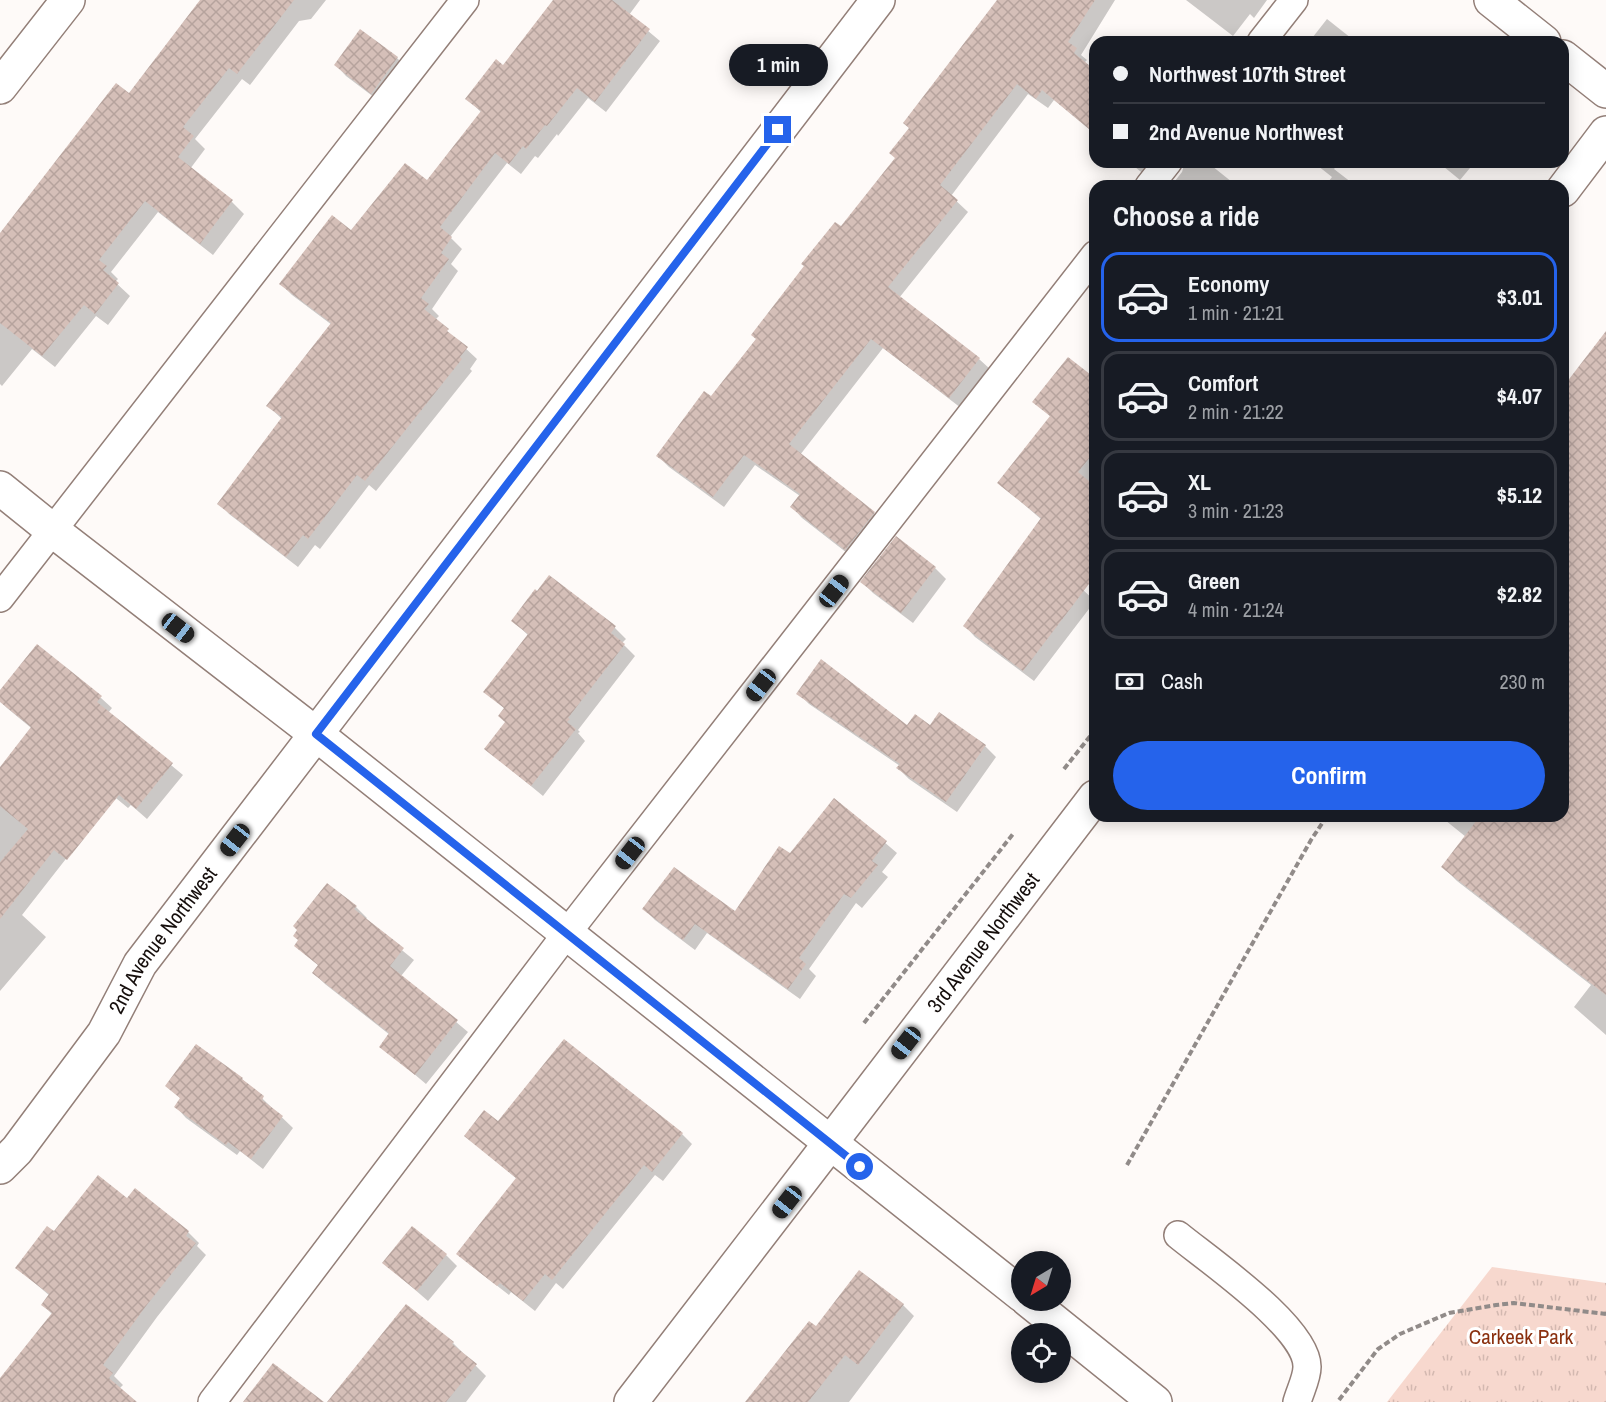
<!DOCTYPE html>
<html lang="en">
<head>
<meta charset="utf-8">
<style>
	body { margin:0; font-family:"Archivo Narrow",sans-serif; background:#242831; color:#f1f3f6; height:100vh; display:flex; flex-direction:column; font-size:22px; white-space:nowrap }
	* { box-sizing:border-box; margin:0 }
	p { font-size:20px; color:#9ea1a6 }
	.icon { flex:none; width:33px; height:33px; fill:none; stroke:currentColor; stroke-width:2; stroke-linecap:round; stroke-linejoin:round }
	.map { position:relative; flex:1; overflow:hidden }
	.panel { position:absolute; left:1089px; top:180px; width:480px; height:642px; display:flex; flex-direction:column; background:#171b24; border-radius:18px; box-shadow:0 3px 15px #0003 }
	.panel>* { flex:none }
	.banner { position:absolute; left:1089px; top:36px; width:480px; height:132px; border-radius:18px; box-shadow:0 3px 15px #0003; display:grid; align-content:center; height:132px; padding:0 24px; background:#171b24 }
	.needle { width:39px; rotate:218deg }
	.fabs { position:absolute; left:1011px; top:1251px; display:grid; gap:12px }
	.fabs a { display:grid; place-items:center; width:60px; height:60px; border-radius:50%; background:#171b24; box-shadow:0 3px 15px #0003; font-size:30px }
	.end { position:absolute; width:27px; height:27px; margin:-14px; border:8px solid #2563eb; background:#fff; box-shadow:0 0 0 3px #fff }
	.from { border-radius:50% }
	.bubble { position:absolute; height:42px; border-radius:21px; background:#171b24; box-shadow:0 3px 15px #0003; font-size:20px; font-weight:800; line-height:42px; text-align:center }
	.car { position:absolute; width:18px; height:36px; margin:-18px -9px; border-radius:8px; box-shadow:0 0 4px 2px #0007; background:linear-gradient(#222 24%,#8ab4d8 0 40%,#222 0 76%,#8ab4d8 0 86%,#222 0) }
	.banner b { display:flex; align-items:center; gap:21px; height:57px; font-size:22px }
	.banner b+b { border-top:2px solid #363941 }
	.banner i { width:15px; height:15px; background:#f1f3f6 }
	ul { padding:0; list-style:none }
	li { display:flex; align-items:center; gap:18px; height:90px; margin:0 12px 9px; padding:0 12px; border:3px solid #363941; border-radius:18px }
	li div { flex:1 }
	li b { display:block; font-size:22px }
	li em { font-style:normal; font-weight:800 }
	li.on { border-color:#2563eb }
	li>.icon { width:54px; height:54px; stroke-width:1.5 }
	h2 { padding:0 24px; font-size:27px; line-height:72px }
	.pay { display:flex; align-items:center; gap:15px; height:66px; padding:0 24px; font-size:22px }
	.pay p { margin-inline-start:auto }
	.action { display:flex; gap:12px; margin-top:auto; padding:12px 24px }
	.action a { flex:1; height:69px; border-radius:36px; background:#2563eb; color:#fff; font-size:24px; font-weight:800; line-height:69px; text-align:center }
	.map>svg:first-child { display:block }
	.park { fill:url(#park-tufts) }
	.shadow { fill:#0003 }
	.building { fill:url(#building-cross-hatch) }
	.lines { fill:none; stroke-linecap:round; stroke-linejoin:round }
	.service-casing { stroke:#937f78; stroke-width:30 }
	.minor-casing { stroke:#937f78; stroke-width:36 }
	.tertiary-casing { stroke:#937f78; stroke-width:36 }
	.path { stroke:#918b89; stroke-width:4; stroke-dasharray:6 3; stroke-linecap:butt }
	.service { stroke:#fff; stroke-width:27 }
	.minor { stroke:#fff; stroke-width:33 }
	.tertiary { stroke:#fff; stroke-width:33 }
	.route { stroke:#2563eb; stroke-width:8 }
	.labels { text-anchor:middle; stroke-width:6; stroke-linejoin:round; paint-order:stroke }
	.street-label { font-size:21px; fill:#150e0c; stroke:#fff }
	.park-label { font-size:21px; fill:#8a300f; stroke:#fff }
</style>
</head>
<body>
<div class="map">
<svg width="1606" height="1402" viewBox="0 0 1606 1402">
	<defs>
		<pattern id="park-tufts" width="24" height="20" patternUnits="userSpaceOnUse" patternTransform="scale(1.5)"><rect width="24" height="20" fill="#f7d8ce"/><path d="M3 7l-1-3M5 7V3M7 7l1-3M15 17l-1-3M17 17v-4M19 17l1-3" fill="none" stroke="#d3b8b0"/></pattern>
		<pattern id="building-cross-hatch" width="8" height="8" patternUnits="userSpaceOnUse" patternTransform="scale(1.5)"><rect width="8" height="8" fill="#d5bfb8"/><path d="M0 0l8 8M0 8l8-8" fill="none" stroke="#b6a39d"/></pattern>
	</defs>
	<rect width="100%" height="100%" fill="#fefaf8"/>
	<!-- park -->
	<path class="park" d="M 1492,1267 L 1606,1283 L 1606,1402 L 1387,1402 Z"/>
	<!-- shadow -->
	<g class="shadow">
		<path d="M 202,0 L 326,0 L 311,19 L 299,21 L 250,85 L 242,79 L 195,139 L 205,149 L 190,169 L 232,202 L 244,214 L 213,255 L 158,212 L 111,272 L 118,279 L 115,282 L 130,296 L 108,325 L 96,316 L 55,367 L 32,349 L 2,386 L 0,384 L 0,235 L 129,95 Z"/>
		<path d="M 554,0 L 640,0 L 629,15 L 660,41 L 606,112 L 588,98 L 558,136 L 557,134 L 538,158 L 535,156 L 521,174 L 507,163 L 450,237 L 462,249 L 451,264 L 458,271 L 432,309 L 439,316 L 435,320 L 477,359 L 470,369 L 472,371 L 376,491 L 369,485 L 320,549 L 315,545 L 298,567 L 229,514 L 219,503 L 282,419 L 268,406 L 332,325 L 292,295 L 281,284 L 352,232 L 427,182 L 482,113 L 467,99 L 504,68 Z"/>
		<path d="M 999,0 L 1115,0 L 1081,55 L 1087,60 L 1084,63 L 1095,72 L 1095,134 L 1054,100 L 1048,108 L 1028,94 L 951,196 L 968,212 L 899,298 L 979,359 L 990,369 L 961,408 L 883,348 L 800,455 L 874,513 L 885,523 L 856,560 L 802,518 L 792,507 L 800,496 L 755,465 L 724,507 L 669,467 L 658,456 L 711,398 L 841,228 L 897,159 Z"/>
		<path d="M 1186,0 L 1267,0 L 1254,18 L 1250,14 L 1233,36 Z"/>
		<path d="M 1327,19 L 1356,42 L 1309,42 Z"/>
		<path d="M 361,31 L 397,58 L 408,69 L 383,104 L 346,76 L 336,65 Z"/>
		<path d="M 1364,37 L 1370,42 L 1360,42 Z"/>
		<path d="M 1129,162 L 1168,162 L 1152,181 Z"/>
		<path d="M 1185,162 L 1207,162 L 1237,186 L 1171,186 L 1182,172 Z"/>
		<path d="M 1313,162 L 1340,162 L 1334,169 L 1356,186 L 1325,186 L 1332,177 Z"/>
		<path d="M 1438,162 L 1475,162 L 1460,180 Z"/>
		<path d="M 1606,334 L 1606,1035 L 1574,1007 L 1591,985 L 1457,881 L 1443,867 L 1466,837 L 1440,816 L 1563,816 L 1563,389 Z"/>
		<path d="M 1095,380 L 1095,572 L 1082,589 L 1095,601 L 1034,681 L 975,637 L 965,626 L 1042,520 L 999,483 L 1051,417 L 1034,402 Z"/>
		<path d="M 896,538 L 935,568 L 946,579 L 913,623 L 873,593 L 862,582 Z"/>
		<path d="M 513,621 L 615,628 L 626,639 L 622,643 L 635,656 L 578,730 L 580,732 L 578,733 L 585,741 L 543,796 L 486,749 L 507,722 L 505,709 L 485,691 L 529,636 Z"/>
		<path d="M 0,692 L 101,698 L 112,708 L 108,713 L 183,775 L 147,819 L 131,805 L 128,808 L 7,708 L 0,701 Z"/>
		<path d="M 798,693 L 908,727 L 931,727 L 985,746 L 996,757 L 957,812 L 909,779 L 898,768 L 900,766 L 809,704 Z"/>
		<path d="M 0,785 L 76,846 L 22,915 L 46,937 L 0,991 Z"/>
		<path d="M 835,800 L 897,853 L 882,872 L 888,877 L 862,908 L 856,903 L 809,969 L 816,976 L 800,999 L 707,933 L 695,950 L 655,920 L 644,909 L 735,913 L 790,855 Z"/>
		<path d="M 356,907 L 367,918 L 365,920 L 414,960 L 401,976 L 468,1032 L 426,1084 L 381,1046 L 390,1035 L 325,984 L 314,973 L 319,966 L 296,946 Z"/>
		<path d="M 196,1046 L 242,1079 L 293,1128 L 263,1169 L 240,1151 L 237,1155 L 186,1118 L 176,1107 L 181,1099 L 167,1086 Z"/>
		<path d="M 498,1123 L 682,1134 L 692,1144 L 663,1181 L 655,1175 L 563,1289 L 556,1283 L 535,1311 L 511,1292 L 509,1295 L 469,1264 L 517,1179 L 466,1136 Z"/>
		<path d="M 127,1200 L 188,1232 L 199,1243 L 197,1246 L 206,1255 L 157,1317 L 114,1376 L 123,1385 L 119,1389 L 132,1402 L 0,1402 L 0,1380 L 52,1314 L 43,1305 L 50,1296 L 17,1268 L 55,1233 Z"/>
		<path d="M 446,1255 L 457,1266 L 428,1301 L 384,1263 Z"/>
		<path d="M 859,1272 L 903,1305 L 914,1316 L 849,1402 L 746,1402 L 816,1328 Z"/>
		<path d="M 453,1343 L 486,1376 L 466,1402 L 328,1402 Z"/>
	</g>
	<!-- building -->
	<g class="building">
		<path d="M 200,0 L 294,0 L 237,74 L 229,68 L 183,127 L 194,136 L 178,157 L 233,200 L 200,244 L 145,201 L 99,260 L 107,266 L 103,270 L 119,283 L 95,314 L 84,305 L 42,356 L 0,323 L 0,233 L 116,83 L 129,93 Z"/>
		<path d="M 553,0 L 612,0 L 650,29 L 595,102 L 577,88 L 547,126 L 545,125 L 526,149 L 523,146 L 509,164 L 495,153 L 440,227 L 452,237 L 441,253 L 449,259 L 421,298 L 429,304 L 424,309 L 449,329 L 447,331 L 468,347 L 460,357 L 462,359 L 365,481 L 357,475 L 308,539 L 303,535 L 286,557 L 217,504 L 282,417 L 266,406 L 331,323 L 279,284 L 332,215 L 351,230 L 405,163 L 427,180 L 481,111 L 465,99 L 496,59 L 503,65 Z"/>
		<path d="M 997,0 L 1095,0 L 1068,42 L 1077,48 L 1074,53 L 1095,70 L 1095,134 L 1042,90 L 1036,99 L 1017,84 L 940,185 L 958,200 L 888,287 L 980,358 L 949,398 L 871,339 L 789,444 L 875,512 L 845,550 L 790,507 L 800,494 L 744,455 L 713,497 L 656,456 L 704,391 L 711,396 L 756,339 L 751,335 L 804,266 L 801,264 L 835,222 L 841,226 L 895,158 L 889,153 L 909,128 L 903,123 Z"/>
		<path d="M 360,29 L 398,57 L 371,94 L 334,65 Z"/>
		<path d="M 1606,331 L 1606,995 L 1441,867 L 1480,816 L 1563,816 L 1563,387 Z"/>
		<path d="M 1068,357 L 1095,378 L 1095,451 L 1078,472 L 1095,486 L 1095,576 L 1023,671 L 963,626 L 1041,518 L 997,483 L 1050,416 L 1032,402 Z"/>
		<path d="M 896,536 L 936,567 L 901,613 L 860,582 Z"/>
		<path d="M 549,575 L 616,626 L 611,633 L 625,644 L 568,718 L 570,719 L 567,722 L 576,729 L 531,786 L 484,749 L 505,722 L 498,716 L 504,708 L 483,692 L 528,634 L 511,621 L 535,589 L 537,591 Z"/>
		<path d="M 37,644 L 102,696 L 97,702 L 173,763 L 136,809 L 119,795 L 67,860 L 54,850 L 0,919 L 0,862 L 28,829 L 0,806 L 0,767 L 31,727 L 0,702 L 0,690 Z"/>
		<path d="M 821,659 L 907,725 L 915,714 L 930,725 L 939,712 L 986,745 L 946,802 L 896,768 L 900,764 L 796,694 Z"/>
		<path d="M 834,798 L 887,841 L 872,861 L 878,865 L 851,898 L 844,894 L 799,958 L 806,964 L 788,989 L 695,924 L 683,940 L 642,909 L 674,867 L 735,911 L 779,846 L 790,853 Z"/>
		<path d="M 327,883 L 357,906 L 354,909 L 404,948 L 390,966 L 458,1020 L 415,1075 L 379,1047 L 389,1033 L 312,973 L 318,965 L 294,946 L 298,940 L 293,936 L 297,930 L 293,926 Z"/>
		<path d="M 564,1039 L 683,1133 L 652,1172 L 644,1165 L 552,1280 L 545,1274 L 523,1301 L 500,1283 L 497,1286 L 456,1254 L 516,1178 L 464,1136 L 484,1110 L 498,1121 Z"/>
		<path d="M 196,1044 L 243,1078 L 242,1079 L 264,1096 L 262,1100 L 283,1116 L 251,1159 L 228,1142 L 226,1145 L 174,1107 L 180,1098 L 165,1086 Z"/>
		<path d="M 98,1175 L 127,1198 L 135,1188 L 189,1231 L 186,1236 L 196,1243 L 146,1306 L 103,1365 L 113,1373 L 109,1378 L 137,1402 L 0,1402 L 0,1378 L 52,1313 L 41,1305 L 49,1294 L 15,1268 L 47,1226 L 54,1231 Z"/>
		<path d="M 412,1226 L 447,1254 L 417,1291 L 382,1263 Z"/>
		<path d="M 859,1270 L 904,1304 L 858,1365 L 845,1355 L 808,1402 L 745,1402 L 809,1321 L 816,1326 Z"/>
		<path d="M 406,1304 L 454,1342 L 452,1344 L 477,1364 L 446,1402 L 327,1402 Z"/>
		<path d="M 273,1363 L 324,1402 L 243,1402 Z"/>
	</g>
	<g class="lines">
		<!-- service casing -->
		<g class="service-casing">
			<g id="service">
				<path d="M 1261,42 L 1294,0"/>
				<path d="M 1149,186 L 1168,162"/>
				<path d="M 0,598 L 465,0"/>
				<path d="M 1178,1235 C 1207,1259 1308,1328 1307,1367 C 1307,1378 1300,1391 1297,1402"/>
				<path d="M 212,1402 L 567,933 L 1095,255"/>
			</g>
		</g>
		<!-- minor casing -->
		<g class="minor-casing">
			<g id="minor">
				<path d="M 1491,0 L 1544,42"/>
				<path d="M 1563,57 L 1606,91"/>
				<path d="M 0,87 L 68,0"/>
				<path d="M 0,488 L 52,530 L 316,734 L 1022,1295"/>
				<path id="s1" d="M 0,1167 L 17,1150 L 104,1033 L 140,964 L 878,0"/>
				<path d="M 1028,1300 L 1155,1402"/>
			</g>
		</g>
		<!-- tertiary casing -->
		<g class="tertiary-casing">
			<g id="tertiary">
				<path d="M 1563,190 L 1606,133"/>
				<path id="s2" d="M 631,1402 C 787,1201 940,999 1095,797"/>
			</g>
		</g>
		<!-- path -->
		<g class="path">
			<path d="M 1064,769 L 1095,730"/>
			<path d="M 864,1023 L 1013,834"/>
			<path d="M 1127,1165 L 1311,840 L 1327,816"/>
			<path d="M 1339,1400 L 1378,1349 L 1400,1334 L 1449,1313 L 1496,1305 L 1514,1303 L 1606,1314"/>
		</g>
		<!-- service -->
		<use href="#service" class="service"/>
		<!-- minor -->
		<use href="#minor" class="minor"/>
		<!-- tertiary -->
		<use href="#tertiary" class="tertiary"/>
	</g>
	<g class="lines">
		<!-- route -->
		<path class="route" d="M 778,130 L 316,734 L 860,1167"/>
	</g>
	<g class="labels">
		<!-- street labels -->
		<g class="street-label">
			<text dy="7" stroke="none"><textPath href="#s1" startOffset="280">2nd Avenue Northwest</textPath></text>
			<text dy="7" stroke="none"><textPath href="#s2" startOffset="579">3rd Avenue Northwest</textPath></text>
		</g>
		<!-- park labels -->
		<g class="park-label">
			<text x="1521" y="1344">Carkeek Park</text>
		</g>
	</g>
</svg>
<div class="fabs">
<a><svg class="needle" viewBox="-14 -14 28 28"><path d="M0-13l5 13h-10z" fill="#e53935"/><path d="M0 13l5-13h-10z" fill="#9ea1a6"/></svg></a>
<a><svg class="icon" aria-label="locate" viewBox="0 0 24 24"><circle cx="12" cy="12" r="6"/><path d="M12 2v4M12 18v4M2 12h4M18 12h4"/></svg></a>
</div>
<i class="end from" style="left:860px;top:1167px"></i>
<i class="end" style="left:778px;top:130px"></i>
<div class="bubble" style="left:729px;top:44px;width:99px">1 min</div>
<i class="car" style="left:834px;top:591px;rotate:38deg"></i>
<i class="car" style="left:178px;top:628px;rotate:128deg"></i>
<i class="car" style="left:761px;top:685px;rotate:218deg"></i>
<i class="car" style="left:235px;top:840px;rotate:218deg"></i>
<i class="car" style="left:630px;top:853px;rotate:218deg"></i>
<i class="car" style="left:906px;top:1043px;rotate:218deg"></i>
<i class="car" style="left:787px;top:1202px;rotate:218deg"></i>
<div class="banner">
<b><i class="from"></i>Northwest 107th Street</b>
<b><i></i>2nd Avenue Northwest</b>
</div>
<section class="panel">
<h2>Choose a ride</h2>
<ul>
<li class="on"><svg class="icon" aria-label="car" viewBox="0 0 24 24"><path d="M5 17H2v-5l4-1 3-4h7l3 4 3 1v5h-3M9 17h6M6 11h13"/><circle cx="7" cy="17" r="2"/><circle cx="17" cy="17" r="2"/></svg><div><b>Economy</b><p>1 min · 21:21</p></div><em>$3.01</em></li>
<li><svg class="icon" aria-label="car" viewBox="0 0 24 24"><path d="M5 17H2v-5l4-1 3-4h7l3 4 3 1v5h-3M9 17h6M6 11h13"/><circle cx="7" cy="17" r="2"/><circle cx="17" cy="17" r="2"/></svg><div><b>Comfort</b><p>2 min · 21:22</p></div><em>$4.07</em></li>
<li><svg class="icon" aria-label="car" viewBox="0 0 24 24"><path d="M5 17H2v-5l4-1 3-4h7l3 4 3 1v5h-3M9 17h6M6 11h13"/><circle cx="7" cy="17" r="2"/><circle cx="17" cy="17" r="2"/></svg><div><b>XL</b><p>3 min · 21:23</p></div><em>$5.12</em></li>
<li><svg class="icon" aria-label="car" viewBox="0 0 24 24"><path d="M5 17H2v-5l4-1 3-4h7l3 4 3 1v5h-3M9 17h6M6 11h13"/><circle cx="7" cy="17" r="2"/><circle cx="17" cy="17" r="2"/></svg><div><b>Green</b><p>4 min · 21:24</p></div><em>$2.82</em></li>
</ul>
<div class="pay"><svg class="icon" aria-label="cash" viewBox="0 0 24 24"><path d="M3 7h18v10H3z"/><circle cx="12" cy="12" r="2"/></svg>Cash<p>230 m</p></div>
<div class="action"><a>Confirm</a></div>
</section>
</div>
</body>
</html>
